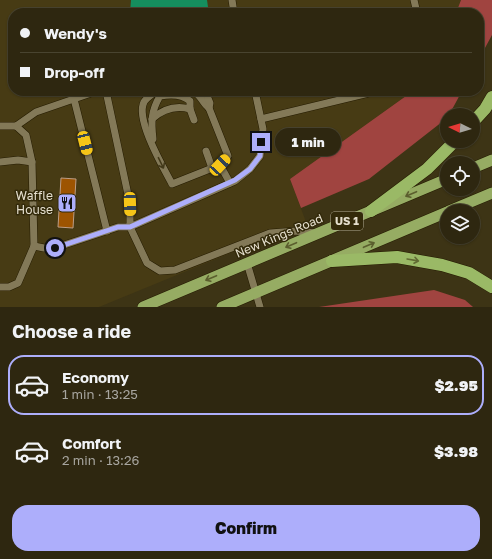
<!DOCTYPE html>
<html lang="en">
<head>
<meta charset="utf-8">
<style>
	body { margin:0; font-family:"Golos Text",sans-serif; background:#362f19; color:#f1f3f6; height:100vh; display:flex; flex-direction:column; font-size:15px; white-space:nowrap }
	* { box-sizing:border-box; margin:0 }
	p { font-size:13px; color:#a7a59f }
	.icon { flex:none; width:22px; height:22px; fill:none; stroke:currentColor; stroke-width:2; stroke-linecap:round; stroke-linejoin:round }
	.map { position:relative; height:307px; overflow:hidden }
	.drawer { display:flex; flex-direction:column; background:#2e2710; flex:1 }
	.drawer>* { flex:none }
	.top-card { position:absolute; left:8px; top:8px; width:476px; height:88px; border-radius:16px; box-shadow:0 1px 3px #0004,0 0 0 1px #494430; display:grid; align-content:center; height:88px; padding:0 12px; background:#2e2710 }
	.needle { width:26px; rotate:275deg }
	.fabs { position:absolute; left:440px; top:108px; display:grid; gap:8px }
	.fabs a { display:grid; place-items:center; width:40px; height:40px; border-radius:50%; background:#2e2710; box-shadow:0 1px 3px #0004,0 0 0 1px #494430; font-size:20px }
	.end { position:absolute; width:18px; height:18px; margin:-9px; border:5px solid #adaefb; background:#111; box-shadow:0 0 0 2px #111 }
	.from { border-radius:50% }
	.bubble { position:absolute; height:28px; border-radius:14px; background:#2e2710; box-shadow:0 1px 3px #0004,0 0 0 1px #494430; font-size:13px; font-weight:800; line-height:28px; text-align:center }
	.car { position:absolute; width:12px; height:24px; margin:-12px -6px; border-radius:5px; box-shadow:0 0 3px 1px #0007; background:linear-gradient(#f5c518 24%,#345 0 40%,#f5c518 0 76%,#345 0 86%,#f5c518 0) }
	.top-card b { display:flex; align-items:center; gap:14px; height:38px; font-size:15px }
	.top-card b+b { border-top:1px solid #494430 }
	.top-card i { width:10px; height:10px; background:#f1f3f6 }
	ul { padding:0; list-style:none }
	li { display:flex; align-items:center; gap:12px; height:60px; margin:0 8px 6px; padding:0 4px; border:2px solid transparent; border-radius:16px }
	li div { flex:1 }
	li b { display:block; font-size:15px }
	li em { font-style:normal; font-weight:800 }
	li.on { border-color:#adaefb }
	li>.icon { width:36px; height:36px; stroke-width:1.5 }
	h2 { padding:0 12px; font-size:18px; line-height:48px }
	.action { display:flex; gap:8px; margin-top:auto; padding:8px 12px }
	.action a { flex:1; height:46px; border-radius:16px; background:#adaefb; color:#111; font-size:16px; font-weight:800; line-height:46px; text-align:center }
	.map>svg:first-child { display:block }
	.built { fill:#473b14 }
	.forest { fill:#a04440 }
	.water { fill:#158e5e }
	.building { fill:#9d5401; stroke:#bb9d86 }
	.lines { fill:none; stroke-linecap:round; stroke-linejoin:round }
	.service-casing { stroke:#241b00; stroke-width:8 }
	.trunk-casing { stroke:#241b00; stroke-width:12 }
	.motorway-casing { stroke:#241b00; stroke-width:13 }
	.service { stroke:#837958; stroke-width:7 }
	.trunk { stroke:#96ac63; stroke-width:11 }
	.motorway { stroke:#9ab966; stroke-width:12 }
	.oneway { stroke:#433a1a }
	.oneway2 { stroke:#5b5e2e }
	.oneway3 { stroke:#616a33 }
	.route { stroke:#adaefb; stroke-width:5 }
	.labels { text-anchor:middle; stroke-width:3; stroke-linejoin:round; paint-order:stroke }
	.shield { fill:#332a0a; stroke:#b0a993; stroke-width:1 }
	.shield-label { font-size:11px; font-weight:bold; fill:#e5dfce }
	.poi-label { font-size:12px; fill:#e5dfce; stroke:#332a0a; text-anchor:end }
	.street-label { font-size:12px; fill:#e5dfce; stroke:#332a0a }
</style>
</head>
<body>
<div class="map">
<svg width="492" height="307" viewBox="0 0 492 307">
	<rect width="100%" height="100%" fill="#3d3415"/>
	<!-- built -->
	<path class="built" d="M 0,0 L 461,0 L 456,13 L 13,13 L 13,91 L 413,91 L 290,179 L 306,222 L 99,307 L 0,307 Z"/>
	<!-- forest -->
	<g class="forest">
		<path d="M 461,0 L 492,0 L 492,35 L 479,59 L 479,13 L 456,13 Z"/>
		<path d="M 413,91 L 462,91 L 449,115 L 447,115 L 447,118 L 369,179 L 301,208 L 290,179 Z"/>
		<path d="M 434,290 L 465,300 L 473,307 L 319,307 Z"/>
	</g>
	<!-- water -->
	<path class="water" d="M 131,0 L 207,0 L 208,7 L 204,13 L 130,13 Z"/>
	<!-- building -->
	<path class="building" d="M 61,178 L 76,179 L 73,228 L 58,227 Z"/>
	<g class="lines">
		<!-- service casing -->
		<g class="service-casing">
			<g id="service">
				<path d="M 232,0 L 234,13"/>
				<path d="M 414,0 L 417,13"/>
				<path d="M 106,91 L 130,204 L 130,227 L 235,181 L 250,169 L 260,156 L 263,129 L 255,91"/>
				<path d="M 156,91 C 153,94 146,98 144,102 C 135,119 163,167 172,184 L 220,165 L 228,156 L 209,108 C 202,103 201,94 192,91"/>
				<path d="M 205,91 L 210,103 L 209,108"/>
				<path d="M 74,99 L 107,231"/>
				<path d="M 152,119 C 163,109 175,105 190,109"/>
				<path d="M 261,119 L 377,91"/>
				<path d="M 0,126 L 16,126 L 26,135 L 32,162 L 34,246 L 18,283 L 9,287 L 0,287"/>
				<path d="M 16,126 L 36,112 L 97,91"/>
				<path d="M 153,139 C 151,122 151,111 160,96 C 171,94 182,94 190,101 L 190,109 L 194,120"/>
				<path d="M 206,151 L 212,168"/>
				<path d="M 0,162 L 18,160 L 32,162"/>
				<path d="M 220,165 L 230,183"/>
				<path d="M 34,246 L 44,248 L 55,248 L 118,227 L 130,227 L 147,263 L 160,271 L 175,270 L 270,233 L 296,231 L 315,233"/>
				<path d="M 247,263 L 260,307"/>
			</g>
		</g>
		<!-- trunk casing -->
		<g class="trunk-casing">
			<g id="trunk">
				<path d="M 473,168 L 492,160"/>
				<path d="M 449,211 L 492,193"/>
				<path d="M 143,307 L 447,179"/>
				<path d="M 222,307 L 447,212"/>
			</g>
		</g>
		<!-- motorway casing -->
		<g class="motorway-casing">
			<g id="motorway">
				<path d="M 473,122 L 485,109 L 492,97"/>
				<path d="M 371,211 L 427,169 L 455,141"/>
				<path d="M 332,261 L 397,257 L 442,265 L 469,273 L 492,287"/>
			</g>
		</g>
		<!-- service -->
		<use href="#service" class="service"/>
		<!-- trunk -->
		<use href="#trunk" class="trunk"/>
		<!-- motorway -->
		<use href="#motorway" class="motorway"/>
	</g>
	<!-- one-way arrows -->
	<defs><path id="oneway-shaft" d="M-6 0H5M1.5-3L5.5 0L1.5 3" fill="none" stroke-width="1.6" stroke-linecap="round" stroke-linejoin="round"/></defs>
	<use class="oneway" href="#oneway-shaft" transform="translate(161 163) rotate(64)"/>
	<g class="oneway2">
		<use href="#oneway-shaft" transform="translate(411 194) rotate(157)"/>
		<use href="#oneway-shaft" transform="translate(291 245) rotate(157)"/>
		<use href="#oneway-shaft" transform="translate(369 245) rotate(-23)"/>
		<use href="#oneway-shaft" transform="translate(211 278) rotate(157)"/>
	</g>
	<use class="oneway3" href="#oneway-shaft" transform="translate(413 260) rotate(10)"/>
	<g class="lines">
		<!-- route -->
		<path class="route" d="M 55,248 L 118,227 L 130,227 L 235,180 L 250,169 L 260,156 L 261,142"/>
	</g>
	<!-- icons -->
	<defs>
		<g id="restaurant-square" transform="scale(1)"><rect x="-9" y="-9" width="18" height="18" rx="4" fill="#adaefb" stroke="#332a0a"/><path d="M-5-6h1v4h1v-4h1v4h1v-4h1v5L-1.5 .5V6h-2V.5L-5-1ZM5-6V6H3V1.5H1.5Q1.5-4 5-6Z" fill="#111"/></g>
	</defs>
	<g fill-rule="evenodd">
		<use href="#restaurant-square" x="67" y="203"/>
	</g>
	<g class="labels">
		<!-- shield labels -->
		<rect class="shield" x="331" y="212" width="32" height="18" rx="3"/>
		<g class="shield-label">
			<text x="347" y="225">US 1</text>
		</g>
		<!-- poi labels -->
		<g class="poi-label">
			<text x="53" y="200">Waffle<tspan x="53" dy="14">House</tspan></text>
		</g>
		<!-- street labels -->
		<g class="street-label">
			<text transform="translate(279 236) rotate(-23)" y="4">New Kings Road</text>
		</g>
	</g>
</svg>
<div class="fabs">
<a><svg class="needle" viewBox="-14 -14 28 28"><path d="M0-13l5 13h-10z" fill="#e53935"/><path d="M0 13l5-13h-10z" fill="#a7a59f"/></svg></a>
<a><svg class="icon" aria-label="locate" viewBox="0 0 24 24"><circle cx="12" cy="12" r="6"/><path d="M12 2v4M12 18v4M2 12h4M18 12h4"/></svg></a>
<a><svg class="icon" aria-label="layers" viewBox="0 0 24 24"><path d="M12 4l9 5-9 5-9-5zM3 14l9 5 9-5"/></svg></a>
</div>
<i class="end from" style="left:55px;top:248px"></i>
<i class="end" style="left:261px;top:142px"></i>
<div class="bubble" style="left:275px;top:128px;width:66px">1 min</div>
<i class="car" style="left:85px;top:143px;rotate:166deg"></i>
<i class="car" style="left:220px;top:165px;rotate:43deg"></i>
<i class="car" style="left:130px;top:204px;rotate:178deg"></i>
<div class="top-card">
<b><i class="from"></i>Wendy's</b>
<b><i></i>Drop-off</b>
</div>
</div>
<section class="drawer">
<h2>Choose a ride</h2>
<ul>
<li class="on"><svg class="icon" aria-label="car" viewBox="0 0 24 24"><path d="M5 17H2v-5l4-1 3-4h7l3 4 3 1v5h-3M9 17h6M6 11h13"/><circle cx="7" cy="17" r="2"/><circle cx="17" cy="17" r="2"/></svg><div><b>Economy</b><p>1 min · 13:25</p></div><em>$2.95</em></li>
<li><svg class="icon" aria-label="car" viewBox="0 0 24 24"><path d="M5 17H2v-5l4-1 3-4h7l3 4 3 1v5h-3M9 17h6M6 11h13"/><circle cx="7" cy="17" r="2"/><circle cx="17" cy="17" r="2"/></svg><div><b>Comfort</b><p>2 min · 13:26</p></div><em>$3.98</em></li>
</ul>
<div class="action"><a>Confirm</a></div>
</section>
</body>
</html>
